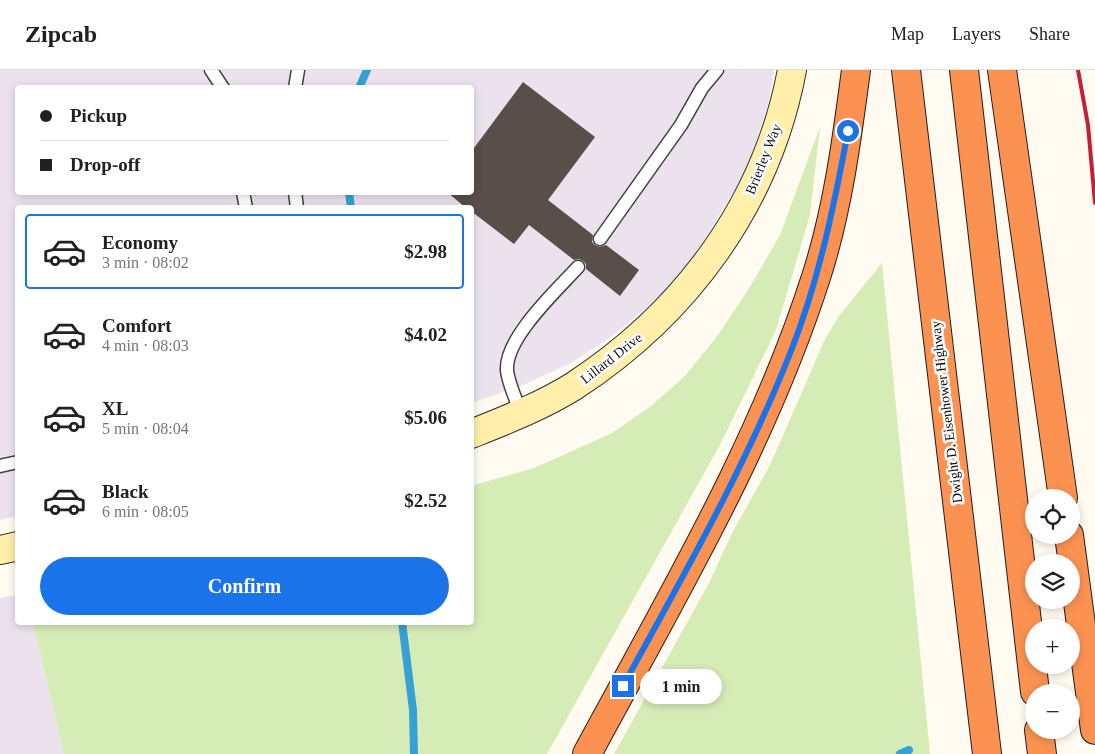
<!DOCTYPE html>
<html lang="en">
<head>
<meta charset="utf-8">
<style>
	body { margin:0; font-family:Georgia,serif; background:#f6f6f6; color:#202124; height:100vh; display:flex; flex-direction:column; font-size:19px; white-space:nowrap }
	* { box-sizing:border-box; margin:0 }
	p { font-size:16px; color:#757577 }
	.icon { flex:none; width:28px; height:28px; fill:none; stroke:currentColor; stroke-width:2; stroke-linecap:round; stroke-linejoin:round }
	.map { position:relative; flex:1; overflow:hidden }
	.panel { position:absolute; left:15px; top:135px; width:459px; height:420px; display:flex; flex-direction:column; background:#fff; border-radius:5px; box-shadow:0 2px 8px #0003 }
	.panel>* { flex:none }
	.top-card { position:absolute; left:15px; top:15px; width:459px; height:110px; border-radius:5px; box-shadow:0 2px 8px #0003; display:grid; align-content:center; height:110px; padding:0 25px; background:#fff }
	.controls { position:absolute; left:1025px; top:419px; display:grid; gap:10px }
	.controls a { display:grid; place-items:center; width:55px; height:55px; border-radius:50%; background:#fff; box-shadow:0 2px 8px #0003; font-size:25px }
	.end { position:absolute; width:22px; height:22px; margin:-11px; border:6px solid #1a73e8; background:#fff; box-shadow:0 0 0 2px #fff }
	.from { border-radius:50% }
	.bubble { position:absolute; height:35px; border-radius:18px; background:#fff; box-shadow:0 2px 8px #0003; font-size:16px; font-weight:800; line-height:35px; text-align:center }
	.top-card b { display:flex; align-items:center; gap:18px; height:48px; font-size:19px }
	.top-card b+b { border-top:1px solid #e0e0e0 }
	.top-card i { width:12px; height:12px; background:#202124 }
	ul { padding:9px 0 0; list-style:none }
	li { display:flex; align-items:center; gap:15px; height:75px; margin:0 10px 8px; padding:0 15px; border:2px solid transparent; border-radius:5px }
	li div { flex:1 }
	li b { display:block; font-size:19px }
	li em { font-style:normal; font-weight:800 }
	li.active { border-color:#1a73e8 }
	li>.icon { width:45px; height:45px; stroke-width:1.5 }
	.primary-button { display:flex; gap:10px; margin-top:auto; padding:10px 25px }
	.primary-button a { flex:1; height:58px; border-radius:30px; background:#1a73e8; color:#fff; font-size:20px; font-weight:800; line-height:58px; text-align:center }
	header { display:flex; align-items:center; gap:30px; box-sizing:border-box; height:70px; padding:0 25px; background:#fff; border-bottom:1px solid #e0e0e0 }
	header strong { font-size:24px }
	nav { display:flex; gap:28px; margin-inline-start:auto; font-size:18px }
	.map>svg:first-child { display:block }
	.industrial { fill:#ebe2ed; fill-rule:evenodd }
	.green { fill:#d6ecb7 }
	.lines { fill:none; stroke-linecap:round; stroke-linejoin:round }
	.stream { stroke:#35a1d4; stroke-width:8 }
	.building { fill:#584e4a }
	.lane-casing { stroke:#414141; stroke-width:15 }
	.secondary-casing { stroke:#303030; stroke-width:30 }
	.highway-casing { stroke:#1f1f1f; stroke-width:30 }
	.lane { stroke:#fff; stroke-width:12 }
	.secondary { stroke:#ffefab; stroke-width:28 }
	.highway { stroke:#fb9251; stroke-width:28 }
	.rail { stroke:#c61f34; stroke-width:4 }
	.route { stroke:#1a73e8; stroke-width:6 }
	.labels { text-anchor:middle; stroke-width:5; stroke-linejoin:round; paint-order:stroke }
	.street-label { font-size:14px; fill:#0e0e0e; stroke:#fff }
</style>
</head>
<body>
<header>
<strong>Zipcab</strong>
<nav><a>Map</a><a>Layers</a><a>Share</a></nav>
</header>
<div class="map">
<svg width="1095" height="684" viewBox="0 0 1095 684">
	<rect width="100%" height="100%" fill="#fffbf0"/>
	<!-- industrial -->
	<g class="industrial">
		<path d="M 0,0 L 774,0 L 769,30 L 748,98 L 687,198 L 651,234 L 611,267 L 569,294 L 521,316 L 471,333 L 471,138 L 18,138 L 17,446 L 0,450 ZM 18,18 L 471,18 L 471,122 L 18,122 Z"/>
		<path d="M 17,525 L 18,552 L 33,553 L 64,684 L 0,684 L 0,528 Z"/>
	</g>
	<!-- green -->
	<g class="green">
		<path d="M 820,57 L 810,145 L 776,260 L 720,375 L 547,684 L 64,684 L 33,553 L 471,552 L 471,416 L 534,398 L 612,363 L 651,336 L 685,306 L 718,265 L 750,217 L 780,165 Z"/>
		<path d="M 882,193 L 930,684 L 614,684 L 709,513 L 732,463 L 770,395 L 825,269 L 839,246 Z"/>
	</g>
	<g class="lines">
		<!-- stream -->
		<g class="stream">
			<path d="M 359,18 L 367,0"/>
			<path d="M 349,122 L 351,138"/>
			<path d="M 402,552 L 413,640 L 414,684"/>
			<path d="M 900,684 L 909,680"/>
		</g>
	</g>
	<!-- building -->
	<path class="building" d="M 523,12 L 595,67 L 548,130 L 593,165 L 592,172 L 595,175 L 600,177 L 606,175 L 639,200 L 620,226 L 586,199 L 586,194 L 583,191 L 579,189 L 574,190 L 529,155 L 514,174 L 471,141 L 471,138 L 466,138 L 447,122 L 471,122 L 471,82 Z"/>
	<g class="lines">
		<!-- lane casing -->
		<g class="lane-casing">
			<g id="lane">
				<path d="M 211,0 L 223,18"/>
				<path d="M 295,18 L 298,0"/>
				<path d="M 243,122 L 246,138"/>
				<path d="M 295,122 L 297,138"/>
				<path d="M 600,169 L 681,55 L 702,18 L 717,0"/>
				<path d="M 521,344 C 517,331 508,313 507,300 C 505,268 557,220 578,197"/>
				<path d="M 0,396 L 18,392"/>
			</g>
		</g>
		<!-- secondary casing -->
		<g class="secondary-casing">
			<g id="secondary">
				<path d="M 471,364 C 506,350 542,336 574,316 C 687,242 767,133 792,0"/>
				<path d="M 0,480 L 18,476"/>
			</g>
		</g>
		<!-- highway casing -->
		<g class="highway-casing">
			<g id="highway">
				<path d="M 906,0 L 987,684"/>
				<path d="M 964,0 L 1035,622"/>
				<path d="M 1002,0 L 1063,428"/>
				<path d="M 1069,465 L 1095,660"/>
				<path d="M 1039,660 L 1042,684"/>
				<path d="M 587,684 C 671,528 763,374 817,204 C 838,138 847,68 856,0"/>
			</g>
		</g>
		<!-- lane -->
		<use href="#lane" class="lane"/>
		<!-- secondary -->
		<use href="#secondary" class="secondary"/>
		<!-- highway -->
		<use href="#highway" class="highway"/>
		<!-- rail -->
		<path class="rail" d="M 1078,0 L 1088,55 L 1095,133"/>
	</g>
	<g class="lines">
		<!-- route -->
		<path class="route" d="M 623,616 C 683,506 745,398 791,281 C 819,210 834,136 848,61"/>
	</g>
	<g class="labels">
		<!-- street labels -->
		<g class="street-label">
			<text transform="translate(763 89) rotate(-68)" y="5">Brierley Way</text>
			<text transform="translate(611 288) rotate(-38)" y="5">Lillard Drive</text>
			<text transform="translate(946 342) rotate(-97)" y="5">Dwight D. Eisenhower Highway</text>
		</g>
	</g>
</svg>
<div class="controls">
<a><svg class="icon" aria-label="locate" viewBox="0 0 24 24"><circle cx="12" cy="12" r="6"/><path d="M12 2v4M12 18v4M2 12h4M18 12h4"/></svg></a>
<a><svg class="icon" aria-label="layers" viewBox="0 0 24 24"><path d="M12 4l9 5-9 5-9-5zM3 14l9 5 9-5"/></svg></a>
<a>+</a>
<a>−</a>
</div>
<i class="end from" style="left:848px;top:61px"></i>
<i class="end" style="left:623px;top:616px"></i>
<div class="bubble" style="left:640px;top:599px;width:82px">1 min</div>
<div class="top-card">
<b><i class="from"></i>Pickup</b>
<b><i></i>Drop-off</b>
</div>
<section class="panel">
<ul>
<li class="active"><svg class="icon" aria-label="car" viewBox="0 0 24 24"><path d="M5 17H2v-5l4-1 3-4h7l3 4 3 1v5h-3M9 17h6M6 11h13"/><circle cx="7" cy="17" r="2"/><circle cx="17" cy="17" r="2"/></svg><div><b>Economy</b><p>3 min · 08:02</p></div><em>$2.98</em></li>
<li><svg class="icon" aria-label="car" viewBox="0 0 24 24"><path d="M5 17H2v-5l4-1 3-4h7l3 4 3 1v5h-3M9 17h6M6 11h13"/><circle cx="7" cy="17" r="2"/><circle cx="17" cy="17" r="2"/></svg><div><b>Comfort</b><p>4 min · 08:03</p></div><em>$4.02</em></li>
<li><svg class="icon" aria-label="car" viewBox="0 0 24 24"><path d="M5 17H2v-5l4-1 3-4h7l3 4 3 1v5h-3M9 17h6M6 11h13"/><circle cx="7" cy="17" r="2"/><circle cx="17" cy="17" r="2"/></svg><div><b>XL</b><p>5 min · 08:04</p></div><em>$5.06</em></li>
<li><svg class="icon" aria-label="car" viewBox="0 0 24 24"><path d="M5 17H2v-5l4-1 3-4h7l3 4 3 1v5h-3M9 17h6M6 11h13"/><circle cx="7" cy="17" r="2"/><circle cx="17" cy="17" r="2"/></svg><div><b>Black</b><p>6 min · 08:05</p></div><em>$2.52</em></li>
</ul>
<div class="primary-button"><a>Confirm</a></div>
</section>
</div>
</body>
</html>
